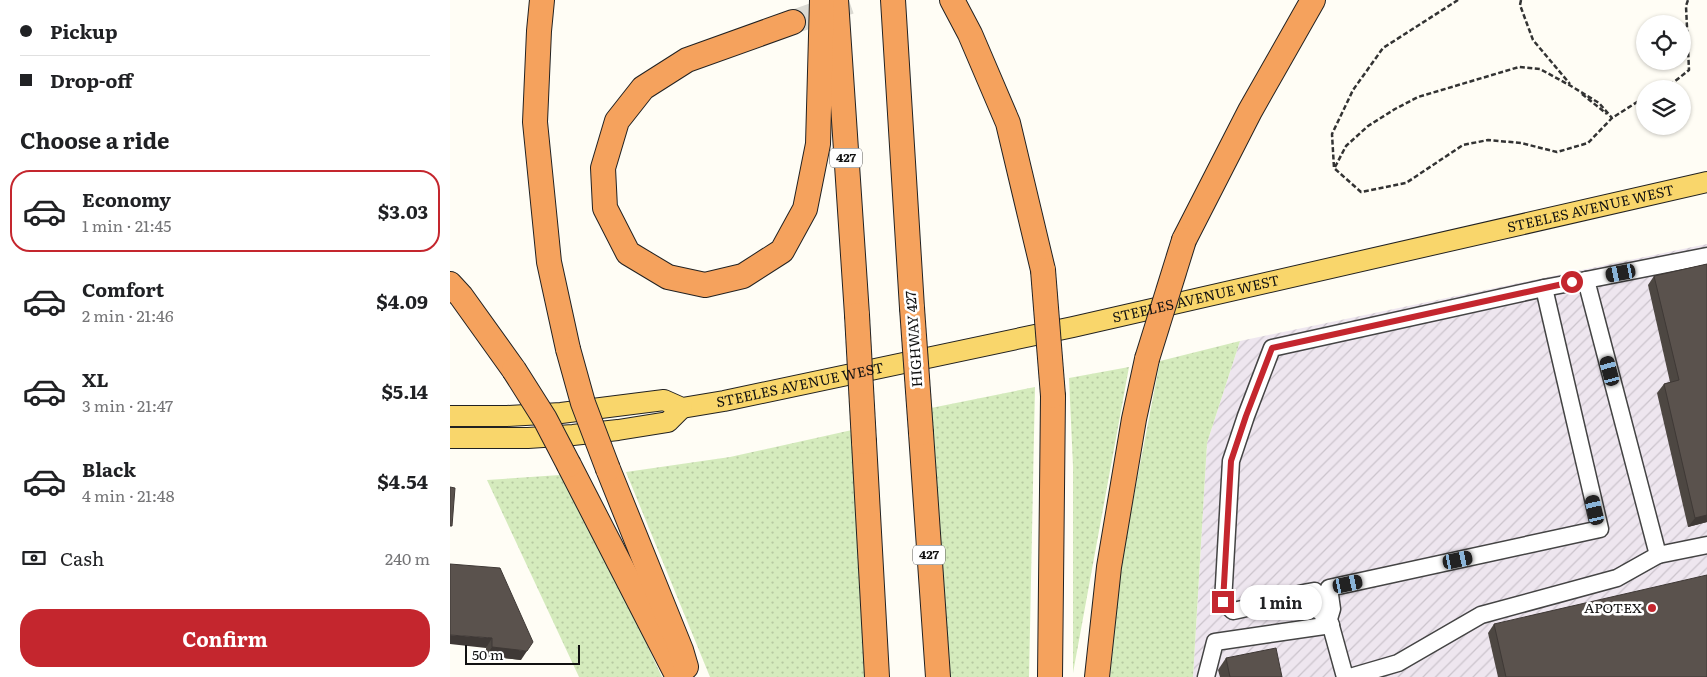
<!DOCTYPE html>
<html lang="en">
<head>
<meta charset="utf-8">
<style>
	body { margin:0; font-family:Literata,serif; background:#f2f2f2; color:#202124; height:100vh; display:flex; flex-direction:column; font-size:19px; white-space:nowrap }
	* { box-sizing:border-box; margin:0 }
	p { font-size:16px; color:#757577 }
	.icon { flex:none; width:28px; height:28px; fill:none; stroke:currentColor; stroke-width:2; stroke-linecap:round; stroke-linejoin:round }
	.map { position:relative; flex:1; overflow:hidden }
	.details { display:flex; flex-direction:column; background:#fff; width:450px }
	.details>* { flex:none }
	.banner { display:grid; align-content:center; height:110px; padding:0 20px; background:#fff }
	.fabs { position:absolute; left:1186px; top:15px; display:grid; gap:10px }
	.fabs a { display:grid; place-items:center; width:55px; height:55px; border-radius:50%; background:#fff; box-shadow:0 1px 4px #0004; font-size:25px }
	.scale { position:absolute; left:15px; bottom:12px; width:115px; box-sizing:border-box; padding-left:5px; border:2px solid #111; border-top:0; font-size:14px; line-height:18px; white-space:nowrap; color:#111; -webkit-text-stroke:4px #fff; paint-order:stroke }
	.end { position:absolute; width:22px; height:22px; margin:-11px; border:6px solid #c4262e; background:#fff; box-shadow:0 0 0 2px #fff }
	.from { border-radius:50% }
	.bubble { position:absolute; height:35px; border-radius:18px; background:#fff; box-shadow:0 1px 4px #0004; font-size:16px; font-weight:700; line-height:35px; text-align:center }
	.car { position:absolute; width:15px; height:30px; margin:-15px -8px; border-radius:6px; box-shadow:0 0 4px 1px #0007; background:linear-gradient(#222 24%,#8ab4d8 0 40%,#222 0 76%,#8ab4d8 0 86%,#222 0) }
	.banner b { display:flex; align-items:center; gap:18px; height:48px; font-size:19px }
	.banner b+b { border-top:1px solid #e0e0e0 }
	.banner i { width:12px; height:12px; background:#202124 }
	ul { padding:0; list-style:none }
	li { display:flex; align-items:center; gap:15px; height:82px; margin:0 10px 8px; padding:0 10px; border:2px solid transparent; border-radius:20px }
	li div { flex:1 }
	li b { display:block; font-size:19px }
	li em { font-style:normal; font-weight:700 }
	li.current { border-color:#c4262e }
	li>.icon { width:45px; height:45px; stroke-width:1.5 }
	h2 { padding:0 20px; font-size:22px; line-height:60px }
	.pay { display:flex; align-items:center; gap:12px; height:55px; padding:0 20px; font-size:19px }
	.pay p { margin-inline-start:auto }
	.button { display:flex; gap:10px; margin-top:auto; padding:10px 20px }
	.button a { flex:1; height:58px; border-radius:20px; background:#c4262e; color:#fff; font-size:20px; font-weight:700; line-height:58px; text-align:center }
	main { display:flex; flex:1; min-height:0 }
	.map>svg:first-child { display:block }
	.industrial { fill:url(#industrial-furrows) }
	.grass { fill:url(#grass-dots) }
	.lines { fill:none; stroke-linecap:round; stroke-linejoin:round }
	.highway-tunnel { stroke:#dbdad3; stroke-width:24; stroke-dasharray:24 12; stroke-linecap:butt }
	.minor-casing { stroke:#444; stroke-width:19 }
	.major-casing { stroke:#222; stroke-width:22 }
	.highway-casing { stroke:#222; stroke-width:26 }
	.path { stroke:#333; stroke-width:2.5; stroke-dasharray:5 2.5; stroke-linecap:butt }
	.minor { stroke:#fff; stroke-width:16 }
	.major { stroke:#f9d66b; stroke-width:20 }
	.highway { stroke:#f5a25d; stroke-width:24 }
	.highway-bridge-casing { stroke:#222; stroke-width:26; stroke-linecap:butt }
	.highway-bridge { stroke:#f5a25d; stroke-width:24 }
	.wall { fill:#4d4742 }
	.shaded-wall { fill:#3f3936 }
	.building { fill:#5a524d; stroke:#3f3936 }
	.route { stroke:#c4262e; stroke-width:6 }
	.poi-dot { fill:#c4262e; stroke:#fff; stroke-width:2 }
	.labels { text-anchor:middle; stroke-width:5; stroke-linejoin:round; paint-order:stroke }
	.shield { fill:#fff; stroke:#585858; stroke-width:1 }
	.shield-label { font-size:12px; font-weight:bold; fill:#111 }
	.street-label { font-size:14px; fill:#111; stroke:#fff }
	.poi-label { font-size:14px; fill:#111; stroke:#fff; text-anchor:end }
</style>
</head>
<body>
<main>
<section class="details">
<div class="banner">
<b><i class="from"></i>Pickup</b>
<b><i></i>Drop-off</b>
</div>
<h2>Choose a ride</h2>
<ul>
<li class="current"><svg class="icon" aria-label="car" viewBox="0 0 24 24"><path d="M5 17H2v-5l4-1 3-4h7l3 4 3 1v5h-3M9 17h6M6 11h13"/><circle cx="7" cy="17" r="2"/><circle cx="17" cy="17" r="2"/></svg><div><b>Economy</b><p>1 min · 21:45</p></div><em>$3.03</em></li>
<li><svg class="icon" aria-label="car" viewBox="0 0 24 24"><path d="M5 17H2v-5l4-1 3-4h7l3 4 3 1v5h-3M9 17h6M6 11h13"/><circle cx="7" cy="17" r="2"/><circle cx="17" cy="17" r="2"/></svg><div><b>Comfort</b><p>2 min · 21:46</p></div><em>$4.09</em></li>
<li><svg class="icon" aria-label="car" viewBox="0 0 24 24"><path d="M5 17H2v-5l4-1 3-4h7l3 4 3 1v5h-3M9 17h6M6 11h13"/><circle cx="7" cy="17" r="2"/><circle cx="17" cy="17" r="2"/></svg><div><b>XL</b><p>3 min · 21:47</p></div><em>$5.14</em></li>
<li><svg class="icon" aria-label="car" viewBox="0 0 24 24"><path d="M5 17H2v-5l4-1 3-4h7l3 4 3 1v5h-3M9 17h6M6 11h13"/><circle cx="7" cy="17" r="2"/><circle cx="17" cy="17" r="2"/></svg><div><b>Black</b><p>4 min · 21:48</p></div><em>$4.54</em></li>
</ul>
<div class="pay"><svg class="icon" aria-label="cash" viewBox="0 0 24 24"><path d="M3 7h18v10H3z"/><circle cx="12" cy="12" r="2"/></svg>Cash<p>240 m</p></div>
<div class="button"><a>Confirm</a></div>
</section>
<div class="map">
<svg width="1257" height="677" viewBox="0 0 1257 677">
	<defs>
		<pattern id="industrial-furrows" width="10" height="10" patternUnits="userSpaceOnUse" patternTransform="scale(1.25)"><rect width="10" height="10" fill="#eee6ef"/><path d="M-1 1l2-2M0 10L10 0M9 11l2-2" fill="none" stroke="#cbc4cc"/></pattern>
		<pattern id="grass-dots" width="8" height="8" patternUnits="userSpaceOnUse" patternTransform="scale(1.25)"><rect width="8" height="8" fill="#d5ebbd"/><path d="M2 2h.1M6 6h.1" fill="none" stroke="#b6c8a1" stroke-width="1.8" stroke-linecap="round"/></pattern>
	</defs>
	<rect width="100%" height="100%" fill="#fffdf5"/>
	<!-- industrial -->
	<path class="industrial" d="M 1257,244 L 1257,677 L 743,677 L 757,443 L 790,341 Z"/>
	<!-- grass -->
	<g class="grass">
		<path d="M 790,341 L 757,443 L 743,677 L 660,677 L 671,563 L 710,361 Z"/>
		<path d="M 679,367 L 623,673 L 623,466 L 619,378 Z"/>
		<path d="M 585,387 L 579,677 L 497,677 L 481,408 Z"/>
		<path d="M 402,430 L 417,677 L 260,677 L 176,472 L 280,457 Z"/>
		<path d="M 110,475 L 190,630 L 212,677 L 129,677 L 37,480 Z"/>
	</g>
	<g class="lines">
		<!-- highway-tunnel -->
		<path class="highway-tunnel" d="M 343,22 L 406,0"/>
		<!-- minor casing -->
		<g class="minor-casing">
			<g id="minor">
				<path d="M 1257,256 L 1136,280 L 1208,555 L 1257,545"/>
				<path d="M 1094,288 L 1136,280"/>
				<path d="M 879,619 L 870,612 L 865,591 C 837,595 811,606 783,611 L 773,602 L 781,461 L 796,416 L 822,348 L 1094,288 L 1150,529 L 879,588 L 882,609 L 879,619 L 895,677"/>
				<path d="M 756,677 L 765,642 L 881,625"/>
				<path d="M 900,677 L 948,663 L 1031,615 L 1167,578 L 1208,555"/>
			</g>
		</g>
		<!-- major casing -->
		<g class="major-casing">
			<g id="major">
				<path id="s1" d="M 0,416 L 57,416 L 111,413 L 214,400 L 232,408 L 274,401 L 623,327 L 1257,182"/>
				<path d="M 0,438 L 78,438 L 123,435 L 168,430 L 218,422 L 232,408"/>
			</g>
		</g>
		<!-- highway casing -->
		<g class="highway-casing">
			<g id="highway">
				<path d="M 92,0 L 89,31 L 85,122 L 99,262 L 118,349"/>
				<path d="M 386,0 L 407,315"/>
				<path d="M 443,0 L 462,308"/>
				<path d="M 502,0 L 520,34 L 558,123 L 593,270"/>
				<path d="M 343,22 L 237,60 L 193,88 L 167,121 L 153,168 L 155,208 L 178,253 L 218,277 L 255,285 L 293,276 L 332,251 L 355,209 L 368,144 L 372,0"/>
				<path d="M 734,240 L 800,111 L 863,0"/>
				<path d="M 0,284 L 11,296 L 64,370"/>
				<path d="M 471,433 L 488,677"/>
				<path d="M 414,442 L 427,677"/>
				<path d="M 119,465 L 228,677"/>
				<path d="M 158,469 L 231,650 L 236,667"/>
				<path d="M 600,677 L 603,396"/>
				<path d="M 647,677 L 659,567 L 684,419 L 697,359"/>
			</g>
		</g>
		<!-- path -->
		<g class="path">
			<path d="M 1008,0 L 933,48 L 903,90 L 882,134 L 884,168 L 911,192 L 956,183 L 1013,145 L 1038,140 L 1071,143 L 1107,152 L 1138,143 L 1162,118 L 1195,97"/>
			<path d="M 1071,0 L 1070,5 L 1083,40 L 1120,84"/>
			<path d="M 1213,89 L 1219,86 L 1239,70 L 1236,6 L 1238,0"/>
			<path d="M 1132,94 L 1157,114"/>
			<path d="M 885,167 L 896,146 L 918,126 L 945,109 L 968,97 L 1069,67 L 1090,69 L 1121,86 L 1149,103 L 1162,118"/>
		</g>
		<!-- minor -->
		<use href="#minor" class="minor"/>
		<!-- major -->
		<use href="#major" class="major"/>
		<!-- highway -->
		<use href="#highway" class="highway"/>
		<!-- highway-bridge casing -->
		<g class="highway-bridge-casing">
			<g id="highway-bridge">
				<path d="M 593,270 L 603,396"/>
				<path d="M 462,308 L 471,433"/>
				<path d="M 407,315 L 414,442"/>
				<path d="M 118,349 L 133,403 L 158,469"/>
				<path d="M 697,359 L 734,240"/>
				<path d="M 64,370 L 95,419 L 119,465"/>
			</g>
		</g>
		<!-- highway-bridge -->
		<use href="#highway-bridge" class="highway-bridge"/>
	</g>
	<!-- wall -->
	<g class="wall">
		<path d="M 1257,264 L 1257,522 L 1238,527 L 1207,393 L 1214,384 L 1220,382 L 1198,285 L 1204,276 Z"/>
		<path d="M 50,568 L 71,660 L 36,656 L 36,648 Z"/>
		<path d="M 1044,624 L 1257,677 L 1048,677 L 1038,633 Z"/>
		<path d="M 776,658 L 832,677 L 770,677 L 768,670 Z"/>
	</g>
	<!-- shaded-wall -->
	<g class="shaded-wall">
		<path d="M 1257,515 L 1257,522 L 1238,527 L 1245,518 Z"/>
		<path d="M 0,635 L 42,638 L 36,648 L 0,644 Z"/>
		<path d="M 42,647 L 77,651 L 71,660 L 36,656 Z"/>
	</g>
	<!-- building -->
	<g class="building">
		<path d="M 1257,264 L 1257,515 L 1245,518 L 1214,384 L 1229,380 L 1204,276 Z"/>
		<path d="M 0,487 L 5,488 L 2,526 L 0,526 Z"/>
		<path d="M 0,564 L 50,568 L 83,642 L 77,651 L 42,647 L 42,638 L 0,635 Z"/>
		<path d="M 1257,575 L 1257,677 L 1056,677 L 1044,624 Z"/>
		<path d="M 826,648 L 832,677 L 780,677 L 776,658 Z"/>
	</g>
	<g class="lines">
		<!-- route -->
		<path class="route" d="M 773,602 L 781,461 L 796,416 L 822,348 L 1122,282"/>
	</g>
	<!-- markers -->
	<circle class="poi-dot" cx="1202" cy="608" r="5"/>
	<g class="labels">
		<!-- shield labels -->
		<g class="shield">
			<rect x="380" y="148.5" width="32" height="19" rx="4"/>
			<rect x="463" y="545.5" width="32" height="19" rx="4"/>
		</g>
		<g class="shield-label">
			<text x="396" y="162">427</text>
			<text x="479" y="559">427</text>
		</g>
		<!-- street labels -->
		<g class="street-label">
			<text dy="5" stroke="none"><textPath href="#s1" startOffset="1165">STEELES AVENUE WEST</textPath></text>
			<text dy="5" stroke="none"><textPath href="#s1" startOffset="760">STEELES AVENUE WEST</textPath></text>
			<text transform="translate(464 339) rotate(-94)" y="5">HIGHWAY 427</text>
			<text dy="5" stroke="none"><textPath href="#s1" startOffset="355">STEELES AVENUE WEST</textPath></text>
		</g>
		<!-- poi labels -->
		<g class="poi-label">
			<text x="1192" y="613">APOTEX</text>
		</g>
	</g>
</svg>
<div class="fabs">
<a><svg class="icon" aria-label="locate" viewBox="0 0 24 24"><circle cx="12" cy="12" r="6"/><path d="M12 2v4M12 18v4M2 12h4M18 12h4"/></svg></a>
<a><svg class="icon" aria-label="layers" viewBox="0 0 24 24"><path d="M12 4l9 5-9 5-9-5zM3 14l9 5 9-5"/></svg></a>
</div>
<div class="scale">50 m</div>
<i class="end from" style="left:1122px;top:282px"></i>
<i class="end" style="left:773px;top:602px"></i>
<div class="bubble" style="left:790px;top:585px;width:82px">1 min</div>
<i class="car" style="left:1171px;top:273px;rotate:259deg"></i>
<i class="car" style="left:1160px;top:371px;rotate:345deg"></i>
<i class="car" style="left:1145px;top:510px;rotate:347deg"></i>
<i class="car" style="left:1008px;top:560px;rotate:78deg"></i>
<i class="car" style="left:898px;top:584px;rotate:78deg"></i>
</div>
</main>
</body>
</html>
